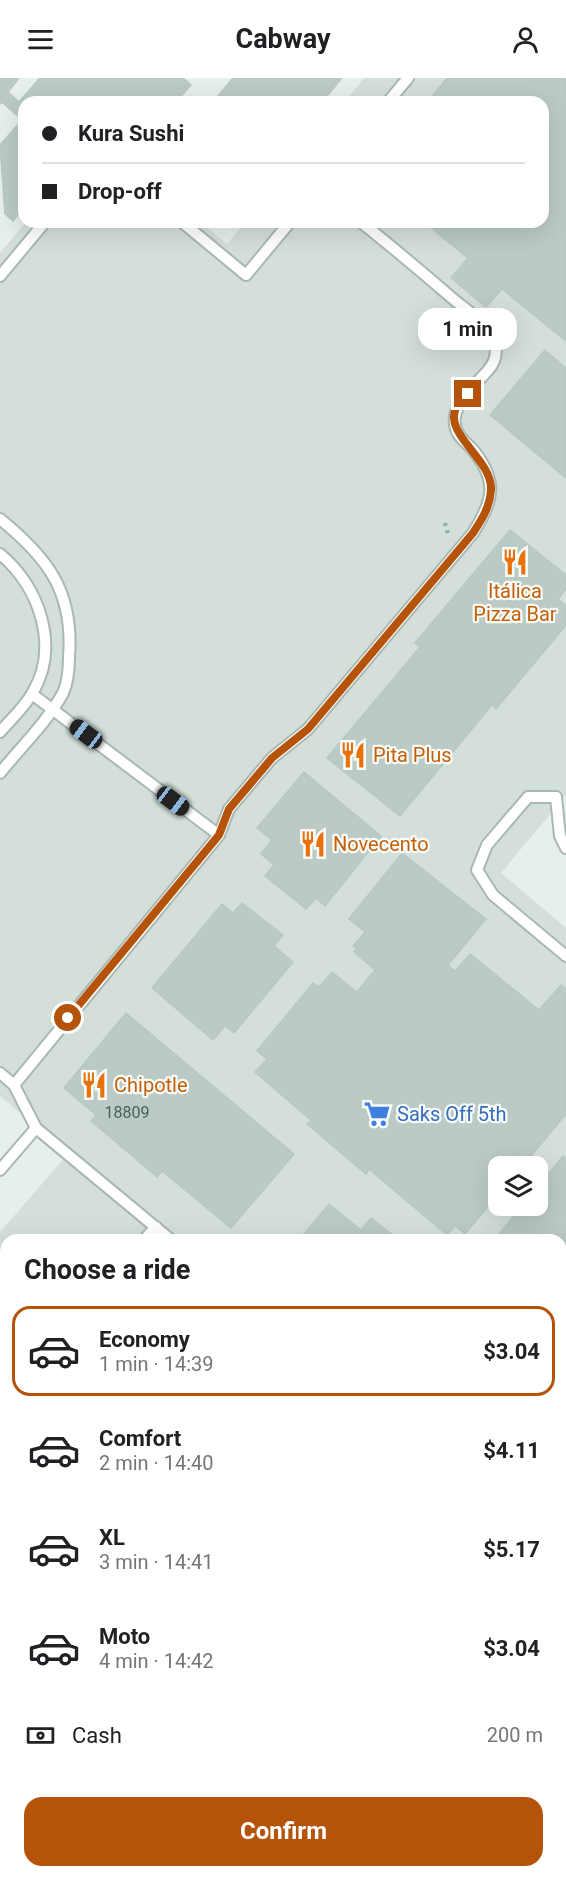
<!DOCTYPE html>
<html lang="en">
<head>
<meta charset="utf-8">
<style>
	body { margin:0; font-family:Roboto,sans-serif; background:#f6f6f6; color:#202124; height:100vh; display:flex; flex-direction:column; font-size:22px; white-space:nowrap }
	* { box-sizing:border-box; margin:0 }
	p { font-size:20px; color:#757577 }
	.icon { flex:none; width:33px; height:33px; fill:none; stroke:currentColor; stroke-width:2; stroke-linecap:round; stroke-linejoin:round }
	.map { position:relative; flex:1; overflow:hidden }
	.sheet { position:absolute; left:0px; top:1156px; width:567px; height:644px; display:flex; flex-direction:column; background:#fff; border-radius:18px 18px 0 0; box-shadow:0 6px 24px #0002 }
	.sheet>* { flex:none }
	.banner { position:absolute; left:18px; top:18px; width:531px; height:132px; border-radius:18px; box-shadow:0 6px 24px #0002; display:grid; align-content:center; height:132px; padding:0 24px; background:#fff }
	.tools { position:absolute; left:488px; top:1078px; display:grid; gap:12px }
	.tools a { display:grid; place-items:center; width:60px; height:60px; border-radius:12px; background:#fff; box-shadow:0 6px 24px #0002; font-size:30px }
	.end { position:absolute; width:27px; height:27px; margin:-14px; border:8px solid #b45309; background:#fff; box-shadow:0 0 0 3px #fff }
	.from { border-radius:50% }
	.bubble { position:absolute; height:42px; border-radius:18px; background:#fff; box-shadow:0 6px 24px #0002; font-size:20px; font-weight:700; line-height:42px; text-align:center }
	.car { position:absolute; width:18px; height:36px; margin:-18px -9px; border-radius:8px; box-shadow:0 0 4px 2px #0007; background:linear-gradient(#222 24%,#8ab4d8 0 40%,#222 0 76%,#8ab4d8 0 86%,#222 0) }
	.banner b { display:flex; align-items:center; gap:21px; height:57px; font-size:22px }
	.banner b+b { border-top:2px solid #e0e0e0 }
	.banner i { width:15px; height:15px; background:#202124 }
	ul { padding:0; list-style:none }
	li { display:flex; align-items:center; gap:18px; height:90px; margin:0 12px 9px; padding:0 12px; border:3px solid transparent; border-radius:18px }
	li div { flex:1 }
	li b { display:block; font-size:22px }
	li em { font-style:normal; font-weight:700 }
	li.on { border-color:#b45309 }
	li>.icon { width:54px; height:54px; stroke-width:1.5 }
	h2 { padding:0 24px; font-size:27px; line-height:72px }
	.pay { display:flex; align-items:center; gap:15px; height:66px; padding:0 24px; font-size:22px }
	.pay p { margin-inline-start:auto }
	.primary-button { display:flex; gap:12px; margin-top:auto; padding:12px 24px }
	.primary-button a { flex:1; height:69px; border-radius:18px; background:#b45309; color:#fff; font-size:24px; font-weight:700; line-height:69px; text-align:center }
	header { display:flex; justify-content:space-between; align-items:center; height:78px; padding:0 24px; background:#fff; font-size:27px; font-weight:700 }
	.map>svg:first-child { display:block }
	.built { fill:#d4dfda; fill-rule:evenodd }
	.building { fill:#bbcac4; stroke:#b8c9c2; stroke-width:1.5 }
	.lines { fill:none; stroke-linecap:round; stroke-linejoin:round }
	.service-casing { stroke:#a8b8b2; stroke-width:14 }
	.tertiary-casing { stroke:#a8b8b2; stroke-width:21 }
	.primary-casing { stroke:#c2cac8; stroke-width:21 }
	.path { stroke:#86b3a5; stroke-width:4; stroke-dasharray:3 4.5; stroke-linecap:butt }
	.service { stroke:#fff; stroke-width:10 }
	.tertiary { stroke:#fff; stroke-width:18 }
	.primary { stroke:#6aa596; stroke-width:18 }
	.rail-casing { stroke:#5f7d75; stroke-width:7 }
	.rail { stroke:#f7fbf9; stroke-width:4.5; stroke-dasharray:14; stroke-linecap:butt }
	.route { stroke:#b45309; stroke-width:8 }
	.labels { text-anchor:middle; stroke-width:4.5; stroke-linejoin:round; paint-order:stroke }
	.number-label { font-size:16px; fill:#4a645c }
	.food-label { font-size:20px; fill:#c56008; stroke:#f7fbf9; text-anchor:start }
	.shop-label { font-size:20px; fill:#366cbe; stroke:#f7fbf9; text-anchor:start }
</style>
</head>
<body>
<header><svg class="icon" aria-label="menu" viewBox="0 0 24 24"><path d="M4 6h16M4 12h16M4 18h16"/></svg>Cabway<svg class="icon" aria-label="person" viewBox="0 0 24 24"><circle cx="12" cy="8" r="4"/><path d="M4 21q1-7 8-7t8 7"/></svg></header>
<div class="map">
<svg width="566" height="1799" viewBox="0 0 566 1799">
	<rect width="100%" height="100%" fill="#e6efeb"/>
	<!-- built -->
	<g class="built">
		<path d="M 364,0 L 566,0 L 566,717 L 501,795 L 566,850 L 566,1557 L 561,1563 L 561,1162 L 6,1162 L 6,1337 L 0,1331 L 0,1154 L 68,1076 L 0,1018 L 0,175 L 26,144 L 200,144 L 227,166 L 245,144 L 543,144 L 543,24 L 345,24 ZM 498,1089 L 537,1089 L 537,1128 L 498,1128 Z"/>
		<path d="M 566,1677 L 566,1799 L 464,1799 L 468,1794 L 561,1794 L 561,1683 Z"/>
	</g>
	<!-- building -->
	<g class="building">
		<path d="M 0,0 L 19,0 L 8,14 L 19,24 L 40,0 L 183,0 L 191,7 L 176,24 L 24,24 L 24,130 L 13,143 L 5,136 L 0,67 L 22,42 L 2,24 L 0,26 Z"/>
		<path d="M 233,0 L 342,0 L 322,24 L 213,24 Z"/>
		<path d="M 447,0 L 566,0 L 566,263 L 502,211 L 486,229 L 451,200 L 468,180 L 424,144 L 543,144 L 543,24 L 427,24 Z"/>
		<path d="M 545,272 L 566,290 L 566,400 L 490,337 Z"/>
		<path d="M 510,452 L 566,497 L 566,511 L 558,521 L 566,528 L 566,547 L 496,631 L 492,627 L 400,738 L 327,680 L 420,569 L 415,565 Z"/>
		<path d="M 304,694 L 381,758 L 325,828 L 316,820 L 306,831 L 265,798 L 274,787 L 261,776 L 272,762 L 257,750 Z"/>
		<path d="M 402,775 L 486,841 L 448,887 L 455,893 L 470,876 L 539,932 L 561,907 L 566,911 L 566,1036 L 522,1089 L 498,1089 L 498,1117 L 465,1156 L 455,1148 L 447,1157 L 369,1091 L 366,1096 L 307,1046 L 311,1042 L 255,994 L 267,981 L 257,973 L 313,905 L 319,909 L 332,894 L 357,914 L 375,892 L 354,874 L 357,870 L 353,868 L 365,854 L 349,841 Z"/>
		<path d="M 242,825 L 283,857 L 274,868 L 293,884 L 234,955 L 225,948 L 213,962 L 152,910 L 222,826 L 233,835 Z"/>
		<path d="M 126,935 L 294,1076 L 231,1150 L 162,1093 L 157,1099 L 91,1043 L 96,1037 L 64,1010 Z"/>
		<path d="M 563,1078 L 566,1080 L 566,1240 L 561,1246 L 561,1162 L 494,1162 L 522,1128 L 537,1128 L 537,1110 Z"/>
		<path d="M 329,1126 L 361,1152 L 371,1140 L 399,1162 L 299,1162 Z"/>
	</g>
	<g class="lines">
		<!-- service casing -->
		<g class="service-casing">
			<g id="service">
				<path d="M 388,24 L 408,0"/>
				<path d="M 182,144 L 246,197 L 290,144"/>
				<path d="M 0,198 L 45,144"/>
				<path d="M 0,441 C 48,480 74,514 69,579 C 69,590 68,604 63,615 C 47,644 21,669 0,695"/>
				<path d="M 0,476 C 39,508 60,568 33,614 C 25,629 11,641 0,654"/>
				<path d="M 32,616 L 219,757"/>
				<path d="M 566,770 L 560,758 L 556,719 L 528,719 L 487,767 L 477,792 L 493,817 L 566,878"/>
				<path d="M 0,995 L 14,1007 L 219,757 L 229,731 L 272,680 L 308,651 L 473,455 C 493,423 499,404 473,372 C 466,364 457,359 455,347 C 451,326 477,306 489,291 C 498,281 498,264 490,253 C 480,241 464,230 452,220 C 422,194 392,169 361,144"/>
				<path d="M 14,1007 L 36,1050 L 171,1162"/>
				<path d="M 0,1092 L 36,1050"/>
				<path d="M 144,1162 L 156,1149"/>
				<path d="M 0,1274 L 6,1279"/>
				<path d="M 561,1306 L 566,1300"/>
				<path d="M 561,1475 L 566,1479"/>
				<path d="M 561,1679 L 566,1684"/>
				<path d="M 0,1789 L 6,1794"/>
			</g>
		</g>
		<!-- tertiary casing -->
		<g class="tertiary-casing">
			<g id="tertiary">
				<path d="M 561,1627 L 566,1621"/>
				<path d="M 418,1799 L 422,1794"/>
			</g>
		</g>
		<!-- primary casing -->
		<g class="primary-casing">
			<g id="primary">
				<path d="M 0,1386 L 6,1392"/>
				<path d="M 0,1428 L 6,1427"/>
				<path d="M 0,1505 L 6,1511"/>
				<path d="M 0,1538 L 6,1544"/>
				<path d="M 213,1794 L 216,1799"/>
				<path d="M 269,1794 L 273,1799"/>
				<path d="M 322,1794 L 326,1799"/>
				<path d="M 389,1794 L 393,1799"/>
			</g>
		</g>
		<!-- path -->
		<path class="path" d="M 445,445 L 448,456"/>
		<!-- service -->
		<use href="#service" class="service"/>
		<!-- tertiary -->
		<use href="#tertiary" class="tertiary"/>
		<!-- primary -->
		<use href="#primary" class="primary"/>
		<!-- rail casing -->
		<g class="rail-casing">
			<g id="rail">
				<path d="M 0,1659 L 6,1666"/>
				<path d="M 0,1684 L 6,1691"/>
				<path d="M 92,1794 L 96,1799"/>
				<path d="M 112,1794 L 116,1799"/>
			</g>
		</g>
		<!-- rail -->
		<use href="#rail" class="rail"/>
	</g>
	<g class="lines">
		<!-- route -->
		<path class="route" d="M 68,940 L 219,757 L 229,731 L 272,680 L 308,651 L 473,455 C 482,441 490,429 491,412 C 493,382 443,356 456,330 C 459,325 465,320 468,316"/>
	</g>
	<!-- icons -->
	<defs>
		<g id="restaurant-bare" transform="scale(2.07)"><path d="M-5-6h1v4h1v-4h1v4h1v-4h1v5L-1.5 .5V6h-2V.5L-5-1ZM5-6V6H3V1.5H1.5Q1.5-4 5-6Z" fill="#e8710a" stroke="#f7fbf9" stroke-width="2.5" paint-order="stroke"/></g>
		<g id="supermarket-bare" transform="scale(2.07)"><path d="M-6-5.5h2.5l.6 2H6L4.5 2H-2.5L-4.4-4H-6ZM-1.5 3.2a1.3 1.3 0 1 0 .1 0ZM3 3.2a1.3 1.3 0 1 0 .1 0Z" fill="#3f7fe0" stroke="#f7fbf9" stroke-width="2.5" paint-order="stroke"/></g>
	</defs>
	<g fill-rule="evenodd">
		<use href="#restaurant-bare" x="515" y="484"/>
		<use href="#restaurant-bare" x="353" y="677"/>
		<use href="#restaurant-bare" x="313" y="766"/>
		<use href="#restaurant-bare" x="94" y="1007"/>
		<use href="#supermarket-bare" x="377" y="1036"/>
	</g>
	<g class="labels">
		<!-- number labels -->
		<g class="number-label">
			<text x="127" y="1040">18809</text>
		</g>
		<!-- food labels -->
		<g class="food-label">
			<text x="515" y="520" text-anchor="middle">Itálica<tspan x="515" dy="23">Pizza Bar</tspan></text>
			<text x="373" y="684">Pita Plus</text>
			<text x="333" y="773">Novecento</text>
			<text x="114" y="1014">Chipotle</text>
		</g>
		<!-- shop labels -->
		<g class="shop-label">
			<text x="397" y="1043">Saks Off 5th</text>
		</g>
	</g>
</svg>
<div class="tools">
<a><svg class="icon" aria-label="layers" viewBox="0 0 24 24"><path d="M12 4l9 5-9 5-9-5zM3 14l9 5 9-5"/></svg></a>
</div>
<i class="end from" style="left:68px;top:940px"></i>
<i class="end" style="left:468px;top:316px"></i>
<div class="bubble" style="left:418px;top:230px;width:99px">1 min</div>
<i class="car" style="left:86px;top:656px;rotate:307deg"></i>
<i class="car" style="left:173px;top:723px;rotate:127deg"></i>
<div class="banner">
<b><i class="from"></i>Kura Sushi</b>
<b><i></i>Drop-off</b>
</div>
<section class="sheet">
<h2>Choose a ride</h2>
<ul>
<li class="on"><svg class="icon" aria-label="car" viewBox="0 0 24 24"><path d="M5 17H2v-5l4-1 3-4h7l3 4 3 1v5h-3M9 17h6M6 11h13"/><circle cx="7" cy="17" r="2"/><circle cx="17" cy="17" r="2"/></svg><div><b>Economy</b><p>1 min · 14:39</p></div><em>$3.04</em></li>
<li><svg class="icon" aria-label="car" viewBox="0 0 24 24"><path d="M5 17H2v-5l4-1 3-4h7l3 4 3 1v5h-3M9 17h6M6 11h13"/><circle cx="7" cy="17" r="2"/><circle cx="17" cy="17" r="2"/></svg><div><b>Comfort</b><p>2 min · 14:40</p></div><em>$4.11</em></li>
<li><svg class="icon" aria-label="car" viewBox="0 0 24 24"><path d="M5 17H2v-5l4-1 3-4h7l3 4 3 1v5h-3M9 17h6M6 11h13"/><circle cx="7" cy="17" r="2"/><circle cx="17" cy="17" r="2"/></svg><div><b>XL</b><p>3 min · 14:41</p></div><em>$5.17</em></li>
<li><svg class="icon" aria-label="car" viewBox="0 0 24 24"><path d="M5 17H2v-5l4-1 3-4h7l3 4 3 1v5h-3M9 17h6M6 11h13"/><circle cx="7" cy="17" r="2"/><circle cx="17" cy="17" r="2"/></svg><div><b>Moto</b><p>4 min · 14:42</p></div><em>$3.04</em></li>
</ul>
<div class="pay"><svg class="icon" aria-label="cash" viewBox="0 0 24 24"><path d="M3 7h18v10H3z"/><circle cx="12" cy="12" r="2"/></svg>Cash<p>200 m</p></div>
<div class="primary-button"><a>Confirm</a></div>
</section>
</div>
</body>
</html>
